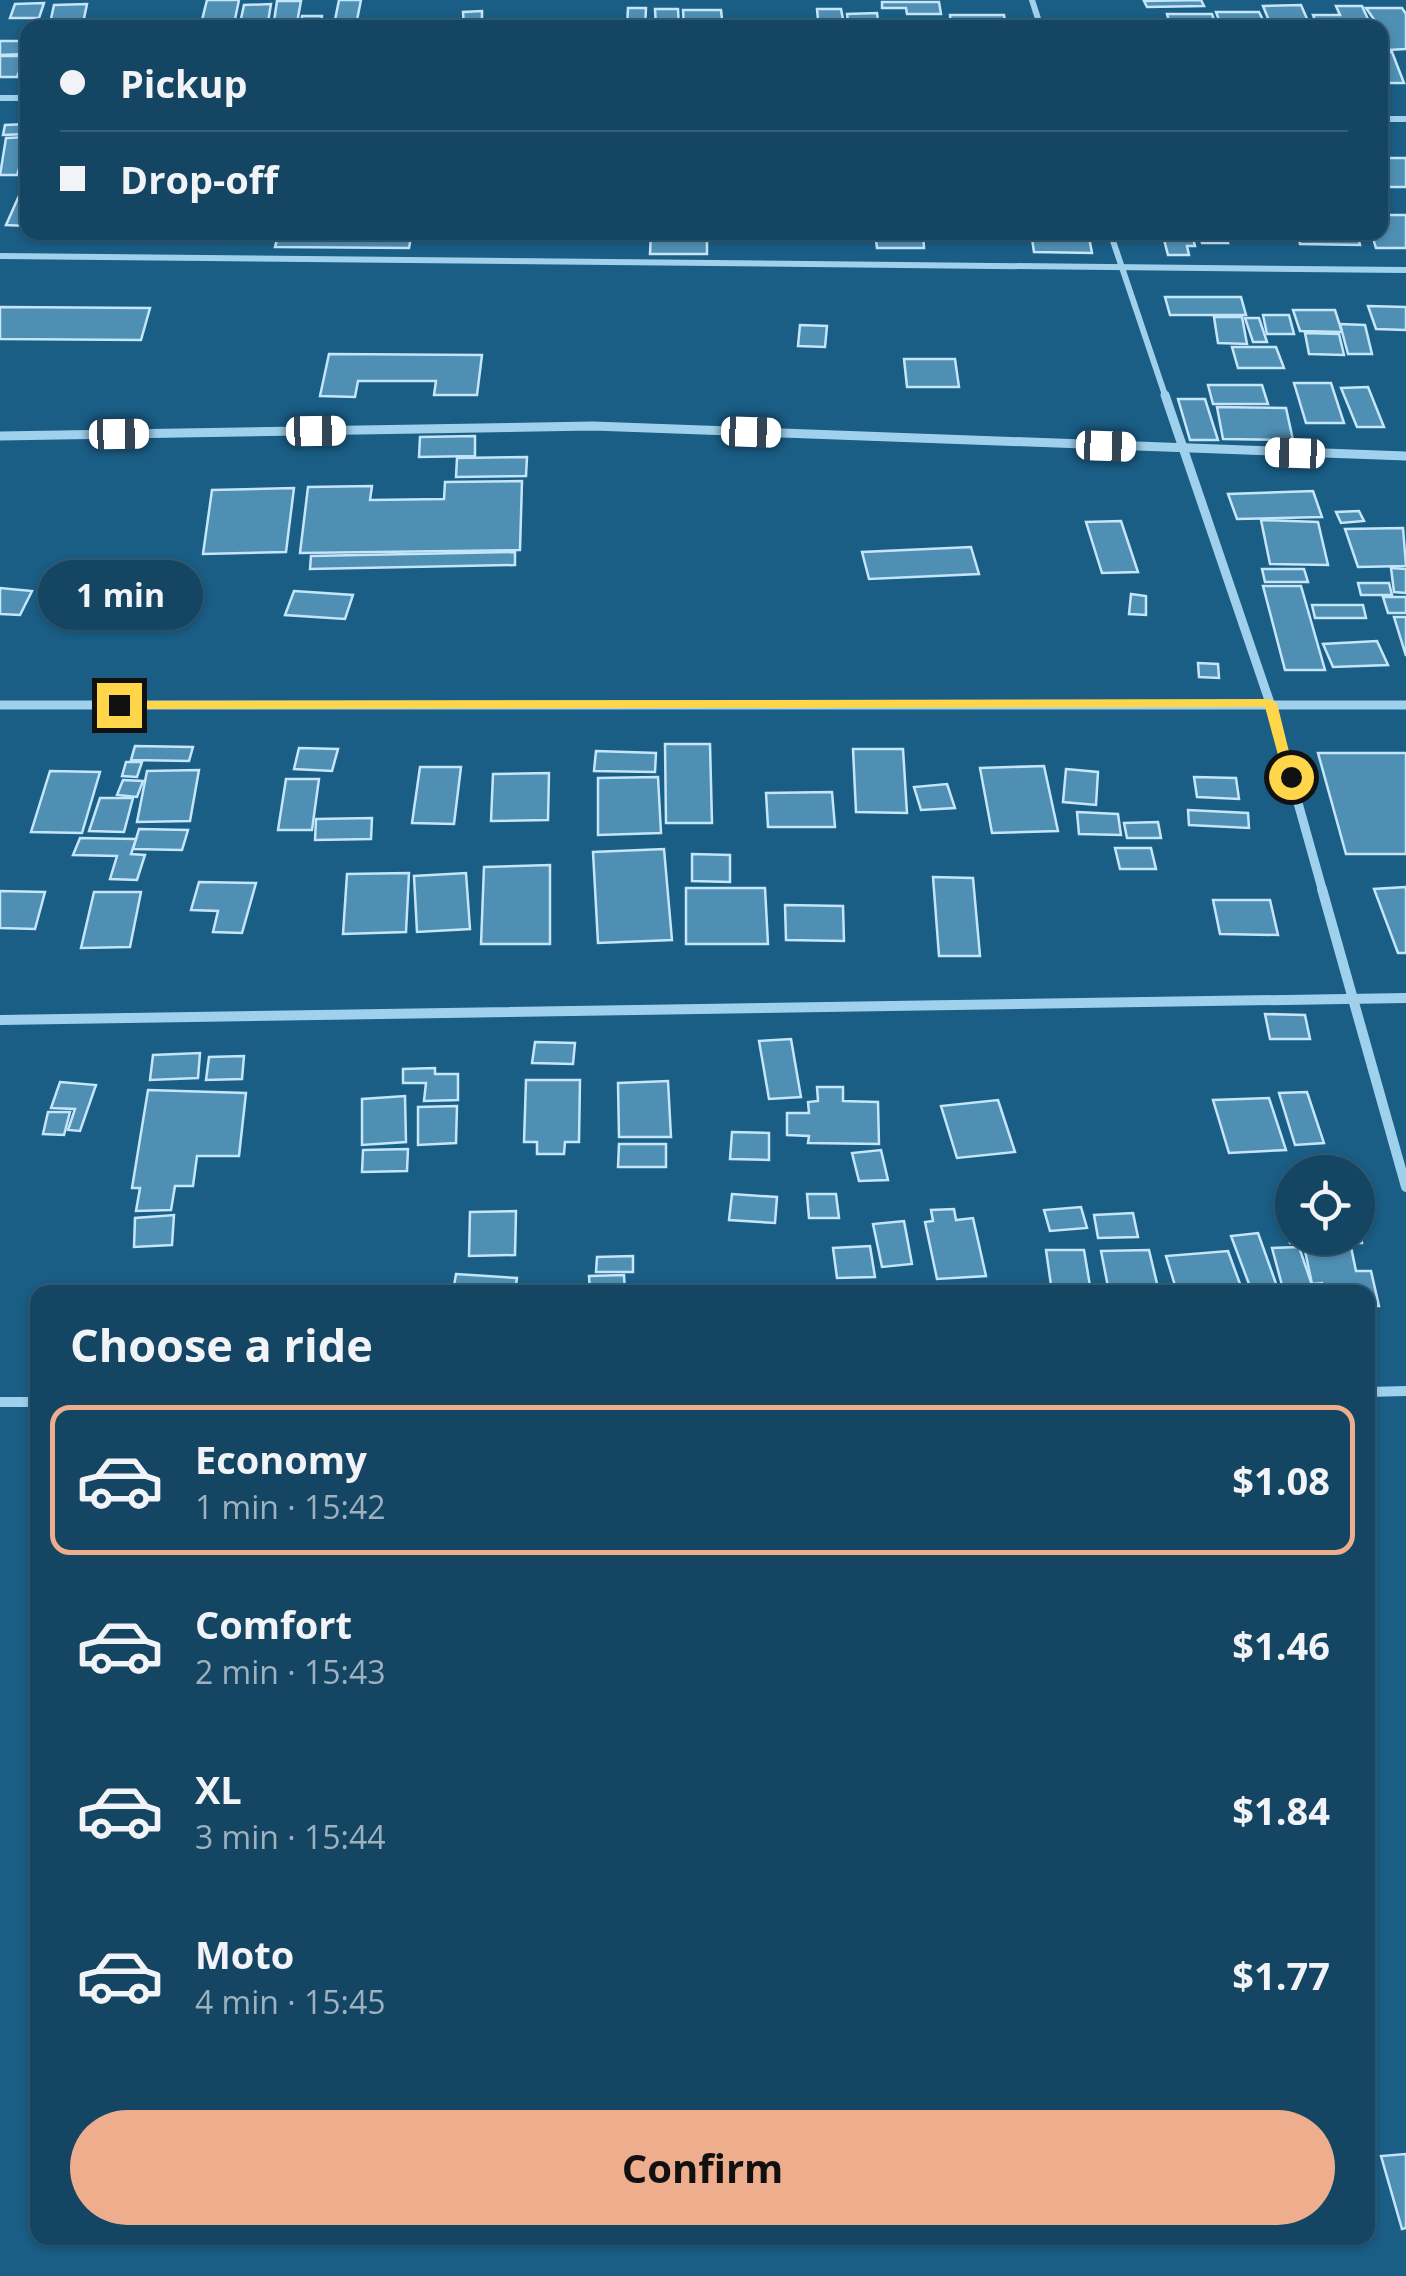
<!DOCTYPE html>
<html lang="en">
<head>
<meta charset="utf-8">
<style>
	body { margin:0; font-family:"Open Sans",sans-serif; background:#21506d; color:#f1f3f6; height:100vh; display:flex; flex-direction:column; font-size:38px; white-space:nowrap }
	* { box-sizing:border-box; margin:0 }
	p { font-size:32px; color:#9db1bf }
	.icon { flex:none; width:55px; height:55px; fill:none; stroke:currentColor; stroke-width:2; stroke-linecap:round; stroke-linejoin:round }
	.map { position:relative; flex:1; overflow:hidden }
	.side { position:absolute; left:30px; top:1285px; width:1345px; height:960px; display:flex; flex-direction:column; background:#144664; border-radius:20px; box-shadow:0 2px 8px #0004,0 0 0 2px #335e78 }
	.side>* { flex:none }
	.guide { position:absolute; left:20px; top:20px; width:1368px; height:220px; border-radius:20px; box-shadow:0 2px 8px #0004,0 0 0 2px #335e78; display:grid; align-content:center; height:220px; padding:0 40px; background:#144664 }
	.controls { position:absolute; left:1275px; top:1155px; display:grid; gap:20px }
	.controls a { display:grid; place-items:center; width:100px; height:100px; border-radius:50%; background:#144664; box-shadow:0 2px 8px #0004,0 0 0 2px #335e78; font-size:50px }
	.end { position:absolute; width:45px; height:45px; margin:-22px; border:12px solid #ffd54a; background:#111; box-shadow:0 0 0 5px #111 }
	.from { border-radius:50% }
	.bubble { position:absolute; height:70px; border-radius:35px; background:#144664; box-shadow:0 2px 8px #0004,0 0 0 2px #335e78; font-size:32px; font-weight:700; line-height:70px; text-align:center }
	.car { position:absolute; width:30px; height:60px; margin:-30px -15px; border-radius:12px; box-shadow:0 0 8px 2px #0007; background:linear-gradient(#fff 24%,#345 0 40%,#fff 0 76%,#345 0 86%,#fff 0) }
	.guide b { display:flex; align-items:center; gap:35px; height:95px; font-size:38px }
	.guide b+b { border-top:2px solid #335e78 }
	.guide i { width:25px; height:25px; background:#f1f3f6 }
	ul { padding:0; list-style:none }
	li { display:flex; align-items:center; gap:30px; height:150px; margin:0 20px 15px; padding:0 20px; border:5px solid transparent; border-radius:20px }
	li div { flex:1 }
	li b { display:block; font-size:38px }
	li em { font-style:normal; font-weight:700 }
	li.on { border-color:#eead8d }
	li>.icon { width:90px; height:90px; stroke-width:1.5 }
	h2 { padding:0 40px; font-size:45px; line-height:120px }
	.primary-button { display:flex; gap:20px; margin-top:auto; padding:20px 40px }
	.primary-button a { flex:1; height:115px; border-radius:60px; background:#eead8d; color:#111; font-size:40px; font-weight:700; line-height:115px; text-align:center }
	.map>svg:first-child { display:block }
	.building { fill:#4f8fb4; stroke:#c5e6f9; stroke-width:2.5 }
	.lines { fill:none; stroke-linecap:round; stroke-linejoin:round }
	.street-far2 { stroke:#a0d1ec; stroke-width:6 }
	.street-far1 { stroke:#a0d1ec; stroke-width:9 }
	.street { stroke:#a0d1ec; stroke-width:10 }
	.route { fill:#ffd54a }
</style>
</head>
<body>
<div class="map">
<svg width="1406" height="2276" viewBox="0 0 1406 2276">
	<rect width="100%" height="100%" fill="#1a5d85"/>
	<!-- building -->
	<g class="building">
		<path d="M 207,0 L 239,0 L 234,24 L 201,24 Z"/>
		<path d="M 339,0 L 361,0 L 356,25 L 334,25 Z"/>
		<path d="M 1201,0 L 1204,6 L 1147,7 L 1144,1 Z"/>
		<path d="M 277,1 L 301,1 L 296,28 L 273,28 Z"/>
		<path d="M 882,2 L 939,2 L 941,14 L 907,14 L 906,8 L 882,8 Z"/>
		<path d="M 44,3 L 39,18 L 10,18 L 15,4 Z"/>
		<path d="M 87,4 L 82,28 L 49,28 L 54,5 Z"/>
		<path d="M 271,4 L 267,28 L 239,28 L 244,5 Z"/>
		<path d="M 1301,5 L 1311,28 L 1272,28 L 1263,6 Z"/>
		<path d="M 1336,6 L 1362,6 L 1372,28 L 1318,28 L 1313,15 L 1340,15 Z"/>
		<path d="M 628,8 L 646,8 L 645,28 L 627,28 Z"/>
		<path d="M 1366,8 L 1402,8 L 1406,14 L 1406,49 L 1388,50 L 1380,28 Z"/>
		<path d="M 655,9 L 678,9 L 679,28 L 656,28 Z"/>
		<path d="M 817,9 L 841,9 L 843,19 L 818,20 Z"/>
		<path d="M 683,10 L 721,10 L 723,28 L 684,28 Z"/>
		<path d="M 482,11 L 482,27 L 464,27 L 463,12 Z"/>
		<path d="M 1216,12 L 1259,12 L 1267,28 L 1222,28 Z"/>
		<path d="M 877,13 L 879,28 L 849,28 L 847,14 Z"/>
		<path d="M 1167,14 L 1212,14 L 1217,28 L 1171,28 Z"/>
		<path d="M 950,15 L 1004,15 L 1006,28 L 951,28 Z"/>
		<path d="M 302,16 L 322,16 L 321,28 L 300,28 Z"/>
		<path d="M 898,20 L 947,20 L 949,28 L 900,28 Z"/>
		<path d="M 0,41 L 28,41 L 27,54 L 0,55 Z"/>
		<path d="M 1380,52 L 1392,52 L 1404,83 L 1380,83 Z"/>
		<path d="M 0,56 L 25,56 L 17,77 L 0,77 Z"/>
		<path d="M 28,124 L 28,134 L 3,135 L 5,125 Z"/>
		<path d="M 28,137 L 28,168 L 19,169 L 17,175 L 0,175 L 6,138 Z"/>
		<rect x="1380" y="158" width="26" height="29"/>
		<path d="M 22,189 L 28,190 L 28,226 L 6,225 Z"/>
		<path d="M 1380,215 L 1406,215 L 1406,248 L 1376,248 L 1371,232 L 1380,232 Z"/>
		<path d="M 279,232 L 412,232 L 409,248 L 275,247 Z"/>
		<path d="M 448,232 L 500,232 L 499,240 L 446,240 Z"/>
		<path d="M 563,232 L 617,232 L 617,237 L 563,238 Z"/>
		<path d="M 651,232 L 707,232 L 707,254 L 650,254 Z"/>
		<path d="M 717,232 L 751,232 L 751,239 L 717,240 Z"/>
		<path d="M 868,232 L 923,232 L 924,248 L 877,248 L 876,240 L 869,240 Z"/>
		<path d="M 1031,232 L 1088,232 L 1092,253 L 1034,252 Z"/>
		<path d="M 1162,232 L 1191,232 L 1195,246 L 1187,246 L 1189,255 L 1168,255 Z"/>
		<path d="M 1198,232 L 1224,232 L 1228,243 L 1202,243 Z"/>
		<path d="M 1298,232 L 1357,232 L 1360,245 L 1300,244 Z"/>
		<path d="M 1165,297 L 1241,297 L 1246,315 L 1170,315 Z"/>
		<path d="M 1368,306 L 1406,307 L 1406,330 L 1376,329 Z"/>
		<path d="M 0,307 L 150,308 L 141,340 L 0,339 Z"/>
		<path d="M 1293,310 L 1335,310 L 1342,332 L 1300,331 Z"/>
		<path d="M 1263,315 L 1289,315 L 1294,334 L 1267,334 Z"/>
		<path d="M 1214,317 L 1242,317 L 1247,344 L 1218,343 Z"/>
		<path d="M 1245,318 L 1259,318 L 1267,342 L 1253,342 Z"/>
		<path d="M 1340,324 L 1365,325 L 1372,354 L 1348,354 Z"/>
		<path d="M 800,325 L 827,326 L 825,347 L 798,346 Z"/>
		<path d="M 1305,333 L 1339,334 L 1344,355 L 1309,354 Z"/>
		<path d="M 1232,347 L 1276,347 L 1284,368 L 1238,368 Z"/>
		<path d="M 329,354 L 482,355 L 477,395 L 434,395 L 436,381 L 358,381 L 355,397 L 320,396 Z"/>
		<path d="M 904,359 L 955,359 L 959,387 L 907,387 Z"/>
		<path d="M 1294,383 L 1331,383 L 1344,423 L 1306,423 Z"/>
		<path d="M 1208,385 L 1262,385 L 1268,404 L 1213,404 Z"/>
		<path d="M 1368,387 L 1384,427 L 1357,427 L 1341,388 Z"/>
		<path d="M 1178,399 L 1205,399 L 1218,440 L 1190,440 Z"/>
		<path d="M 1217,407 L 1286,408 L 1293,440 L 1223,439 Z"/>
		<path d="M 475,436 L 475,456 L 419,457 L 420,437 Z"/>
		<path d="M 527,457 L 526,476 L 456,477 L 457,458 Z"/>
		<path d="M 522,481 L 520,550 L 300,553 L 308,487 L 372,486 L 370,500 L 444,499 L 445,482 Z"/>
		<path d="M 294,488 L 286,552 L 203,554 L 212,490 Z"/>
		<path d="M 1313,491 L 1322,517 L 1237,519 L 1228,494 Z"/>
		<path d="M 1359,511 L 1364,521 L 1341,523 L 1336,512 Z"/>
		<path d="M 1261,520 L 1318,522 L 1328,565 L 1270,564 Z"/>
		<path d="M 1121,521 L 1138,572 L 1102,573 L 1086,522 Z"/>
		<path d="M 1403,528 L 1406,566 L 1358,567 L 1345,529 Z"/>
		<path d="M 971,547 L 979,574 L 869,579 L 862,552 Z"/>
		<path d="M 515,552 L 515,565 L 310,569 L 311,556 Z"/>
		<path d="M 1391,568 L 1406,569 L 1406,593 L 1394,592 Z"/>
		<path d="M 1262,569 L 1304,569 L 1308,582 L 1265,582 Z"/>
		<path d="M 1358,583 L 1389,583 L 1392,595 L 1361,595 Z"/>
		<path d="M 1263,586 L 1301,586 L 1325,670 L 1285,670 Z"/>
		<path d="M 0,588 L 32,591 L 20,615 L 0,614 Z"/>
		<path d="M 294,591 L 353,595 L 345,619 L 285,615 Z"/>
		<path d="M 1131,594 L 1146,596 L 1146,615 L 1129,614 Z"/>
		<path d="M 1383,597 L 1406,597 L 1406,613 L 1388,613 Z"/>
		<path d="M 1312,605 L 1363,605 L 1366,618 L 1315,618 Z"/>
		<path d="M 1394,617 L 1406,617 L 1406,656 Z"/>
		<path d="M 1377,641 L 1388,665 L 1333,667 L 1323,644 Z"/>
		<path d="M 1198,663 L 1218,664 L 1219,678 L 1199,677 Z"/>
		<path d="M 665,744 L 710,744 L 712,823 L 666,823 Z"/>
		<path d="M 135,746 L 193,747 L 189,761 L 131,760 Z"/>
		<path d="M 299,748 L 338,749 L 332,771 L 294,769 Z"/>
		<path d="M 853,749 L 903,749 L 907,813 L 856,812 Z"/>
		<path d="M 596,751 L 656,753 L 655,772 L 594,771 Z"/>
		<path d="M 1318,753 L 1406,753 L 1406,854 L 1346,854 Z"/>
		<path d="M 126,762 L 142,762 L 137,777 L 122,776 Z"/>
		<path d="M 1044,766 L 1058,831 L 992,833 L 980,768 Z"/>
		<path d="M 420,767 L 461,767 L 454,824 L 412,823 Z"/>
		<path d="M 1066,769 L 1098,772 L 1096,805 L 1063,802 Z"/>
		<path d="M 199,770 L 190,821 L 137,822 L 147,771 Z"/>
		<path d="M 50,771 L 100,772 L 82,833 L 31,832 Z"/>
		<path d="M 549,773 L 548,820 L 491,821 L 493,774 Z"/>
		<path d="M 658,777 L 661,833 L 598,835 L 598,778 Z"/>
		<path d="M 1194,777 L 1236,778 L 1239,799 L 1197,797 Z"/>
		<path d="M 286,779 L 319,779 L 312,830 L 278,830 Z"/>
		<path d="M 123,780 L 143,781 L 137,797 L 117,795 Z"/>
		<path d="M 947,784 L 955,808 L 921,810 L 914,787 Z"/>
		<path d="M 832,792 L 835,827 L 768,827 L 766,793 Z"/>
		<path d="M 100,798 L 133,798 L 124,832 L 89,831 Z"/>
		<path d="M 1188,810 L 1248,813 L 1249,828 L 1189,825 Z"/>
		<path d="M 1077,812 L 1118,814 L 1121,835 L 1079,834 Z"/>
		<path d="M 372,818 L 371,839 L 315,840 L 316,819 Z"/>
		<path d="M 1158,822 L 1161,838 L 1127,838 L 1124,823 Z"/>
		<path d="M 139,829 L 188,830 L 182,850 L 133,849 Z"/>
		<path d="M 80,838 L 136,839 L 131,854 L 145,855 L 137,880 L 110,879 L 117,856 L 73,855 Z"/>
		<path d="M 1115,848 L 1151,848 L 1156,869 L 1120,869 Z"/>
		<path d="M 664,849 L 672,940 L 598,943 L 593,852 Z"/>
		<path d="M 692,854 L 730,855 L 730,882 L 692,881 Z"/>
		<path d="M 550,865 L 550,944 L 481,944 L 484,867 Z"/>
		<path d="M 409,873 L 406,932 L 343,934 L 347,874 Z"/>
		<path d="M 466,873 L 470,929 L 417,932 L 414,876 Z"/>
		<path d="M 933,877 L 973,878 L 980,956 L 939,956 Z"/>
		<path d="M 199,882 L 256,883 L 242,933 L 213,932 L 218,911 L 191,910 Z"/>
		<path d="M 1406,887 L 1406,953 L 1398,953 L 1374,889 Z"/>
		<path d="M 686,888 L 765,888 L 768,944 L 686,944 Z"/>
		<path d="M 0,891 L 45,892 L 35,929 L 0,928 Z"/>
		<path d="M 94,892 L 141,892 L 130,947 L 81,948 Z"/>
		<path d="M 1213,900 L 1270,900 L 1278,935 L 1220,934 Z"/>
		<path d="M 785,905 L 843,906 L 844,941 L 786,940 Z"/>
		<path d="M 1265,1014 L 1305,1015 L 1310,1039 L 1270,1039 Z"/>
		<path d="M 791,1039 L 801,1097 L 769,1099 L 759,1041 Z"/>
		<path d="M 535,1042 L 575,1043 L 573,1064 L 532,1063 Z"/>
		<path d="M 200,1053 L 198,1078 L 150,1080 L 153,1055 Z"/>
		<path d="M 244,1056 L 242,1079 L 206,1080 L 209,1057 Z"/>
		<path d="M 435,1068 L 435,1074 L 458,1074 L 458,1100 L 424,1101 L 426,1083 L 403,1083 L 403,1069 Z"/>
		<path d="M 526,1080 L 580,1080 L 579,1142 L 565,1142 L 564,1154 L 537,1154 L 537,1142 L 524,1142 Z"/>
		<path d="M 668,1081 L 671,1137 L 619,1137 L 618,1083 Z"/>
		<path d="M 60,1082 L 96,1085 L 80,1131 L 68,1130 L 75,1109 L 51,1108 Z"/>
		<path d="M 817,1087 L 843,1087 L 843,1101 L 878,1102 L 879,1144 L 808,1143 L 809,1136 L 787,1135 L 787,1113 L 809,1113 L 808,1102 L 818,1101 Z"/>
		<path d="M 148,1090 L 246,1093 L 239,1156 L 197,1156 L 193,1186 L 175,1186 L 171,1210 L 136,1211 L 140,1188 L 132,1188 Z"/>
		<path d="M 1307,1092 L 1324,1143 L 1295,1145 L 1279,1093 Z"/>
		<path d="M 405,1096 L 406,1142 L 362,1145 L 362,1099 Z"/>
		<path d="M 1269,1098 L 1286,1150 L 1229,1153 L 1213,1100 Z"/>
		<path d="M 998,1100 L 1015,1152 L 957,1158 L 941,1106 Z"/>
		<path d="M 457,1106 L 456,1143 L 418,1145 L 418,1107 Z"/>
		<path d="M 48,1112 L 70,1112 L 64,1135 L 43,1134 Z"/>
		<path d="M 732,1132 L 769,1133 L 769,1160 L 730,1159 Z"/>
		<path d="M 619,1144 L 666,1144 L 666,1167 L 618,1167 Z"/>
		<path d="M 408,1149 L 407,1171 L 362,1172 L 363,1150 Z"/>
		<path d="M 881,1150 L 888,1180 L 859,1181 L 852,1153 Z"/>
		<path d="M 732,1194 L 777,1197 L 775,1223 L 729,1220 Z"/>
		<path d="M 807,1194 L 836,1194 L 839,1218 L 809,1218 Z"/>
		<path d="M 1081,1207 L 1087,1228 L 1050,1231 L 1044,1210 Z"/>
		<path d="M 954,1209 L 956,1220 L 973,1218 L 986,1276 L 937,1279 L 925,1222 L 933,1221 L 931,1210 Z"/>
		<path d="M 516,1211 L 515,1255 L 469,1256 L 470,1212 Z"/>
		<path d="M 1283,1211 L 1292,1211 L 1292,1238 L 1358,1238 L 1358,1223 L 1362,1243 L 1290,1243 Z"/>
		<path d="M 1133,1213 L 1138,1237 L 1098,1238 L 1094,1215 Z"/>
		<path d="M 174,1215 L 172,1245 L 134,1247 L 135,1218 Z"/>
		<path d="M 904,1221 L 912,1264 L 882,1267 L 873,1224 Z"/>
		<path d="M 1258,1233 L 1279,1292 L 1252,1292 L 1231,1236 Z"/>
		<path d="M 870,1246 L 875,1277 L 837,1278 L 833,1248 Z"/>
		<path d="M 1304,1246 L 1351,1247 L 1356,1271 L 1371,1271 L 1379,1306 L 1368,1306 L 1368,1292 L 1324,1292 L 1322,1283 L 1312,1284 Z"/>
		<path d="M 1299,1247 L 1313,1288 L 1283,1289 L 1272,1248 Z"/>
		<path d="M 1046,1250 L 1084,1250 L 1091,1292 L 1052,1292 Z"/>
		<path d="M 1149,1250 L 1159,1292 L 1109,1292 L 1101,1251 Z"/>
		<path d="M 1228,1251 L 1243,1292 L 1177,1292 L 1166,1256 Z"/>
		<path d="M 633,1256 L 633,1272 L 596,1272 L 597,1257 Z"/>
		<path d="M 456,1274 L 517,1278 L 515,1292 L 453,1292 Z"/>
		<path d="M 624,1275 L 625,1292 L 590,1292 L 589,1276 Z"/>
		<path d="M 1406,2154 L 1406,2228 L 1402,2229 L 1381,2156 Z"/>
	</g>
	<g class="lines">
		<!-- street-far2 -->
		<g class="street-far2">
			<path d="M 1032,0 L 1041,28"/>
			<path d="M 0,98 L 28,98"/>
			<path d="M 1380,119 L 1406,119"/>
			<path d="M 1110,232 L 1166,398"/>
			<path d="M 0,256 L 1406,270"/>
		</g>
		<!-- street-far1 -->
		<g class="street-far1">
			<path d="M 1165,395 L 1270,703 L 1323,892"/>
			<path d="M 0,436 L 593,426 L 1406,456"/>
			<path d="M 0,705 L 1406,705"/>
		</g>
		<!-- street -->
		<g class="street">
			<path d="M 1322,889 L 1406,1187"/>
			<path d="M 0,1020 L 1406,998"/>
			<path d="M 1368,1392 L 1406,1391"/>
			<path d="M 0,1402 L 38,1402"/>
		</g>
	</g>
	<!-- route -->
	<path class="route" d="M 1270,699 L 1277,703 L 1296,780 L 1284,777 L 1265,707 L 119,709 L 112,705 L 119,701 Z"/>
</svg>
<div class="controls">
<a><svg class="icon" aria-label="locate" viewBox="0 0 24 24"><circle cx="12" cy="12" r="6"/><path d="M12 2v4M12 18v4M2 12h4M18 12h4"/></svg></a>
</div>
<i class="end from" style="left:1291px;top:777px"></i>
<i class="end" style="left:119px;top:705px"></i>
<div class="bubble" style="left:38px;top:560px;width:165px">1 min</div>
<i class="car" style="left:316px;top:431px;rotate:89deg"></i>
<i class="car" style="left:751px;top:432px;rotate:92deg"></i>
<i class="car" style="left:119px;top:434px;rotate:89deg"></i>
<i class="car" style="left:1106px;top:446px;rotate:92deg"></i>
<i class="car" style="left:1295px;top:453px;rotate:272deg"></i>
<div class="guide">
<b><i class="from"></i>Pickup</b>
<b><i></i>Drop-off</b>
</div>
<section class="side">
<h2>Choose a ride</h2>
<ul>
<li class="on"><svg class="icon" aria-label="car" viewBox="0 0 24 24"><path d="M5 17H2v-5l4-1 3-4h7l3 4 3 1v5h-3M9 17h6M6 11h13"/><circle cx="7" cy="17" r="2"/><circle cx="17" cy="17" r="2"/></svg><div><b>Economy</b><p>1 min · 15:42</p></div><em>$1.08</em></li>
<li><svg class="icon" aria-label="car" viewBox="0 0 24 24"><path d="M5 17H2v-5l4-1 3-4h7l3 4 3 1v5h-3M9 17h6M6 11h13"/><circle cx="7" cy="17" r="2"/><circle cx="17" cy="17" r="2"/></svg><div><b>Comfort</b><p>2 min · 15:43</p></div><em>$1.46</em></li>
<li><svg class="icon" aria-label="car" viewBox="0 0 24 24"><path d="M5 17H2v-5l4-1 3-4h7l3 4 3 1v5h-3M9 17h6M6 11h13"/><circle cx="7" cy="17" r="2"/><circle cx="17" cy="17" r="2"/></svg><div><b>XL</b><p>3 min · 15:44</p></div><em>$1.84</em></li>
<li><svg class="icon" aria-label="car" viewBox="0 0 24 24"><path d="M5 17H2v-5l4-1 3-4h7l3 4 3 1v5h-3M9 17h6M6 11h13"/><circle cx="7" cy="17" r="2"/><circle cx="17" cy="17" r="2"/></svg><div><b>Moto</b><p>4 min · 15:45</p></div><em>$1.77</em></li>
</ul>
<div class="primary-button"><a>Confirm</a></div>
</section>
</div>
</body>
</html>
